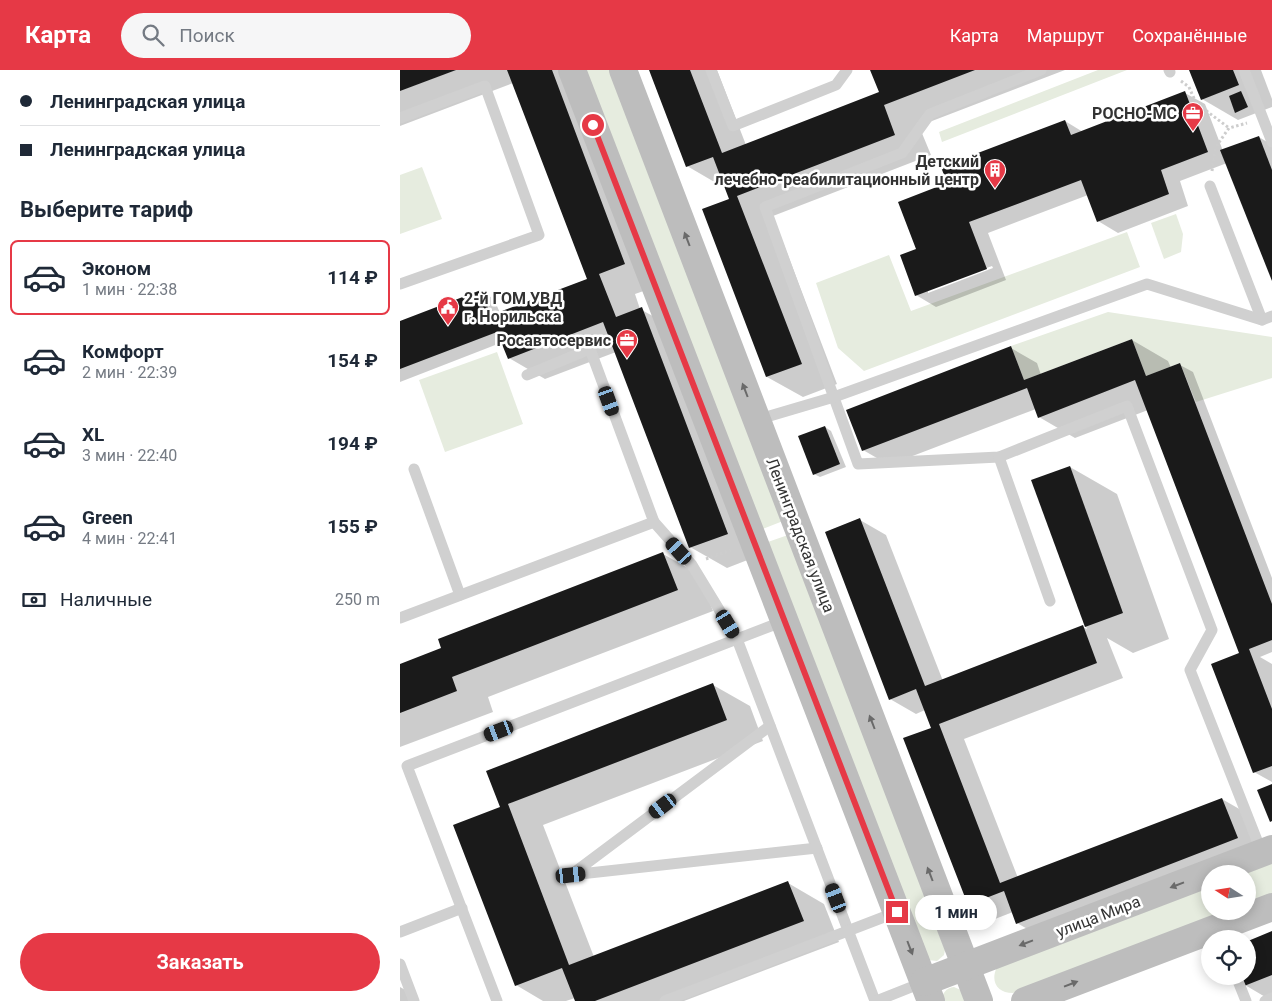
<!DOCTYPE html>
<html lang="ru">
<head>
<meta charset="utf-8">
<style>
	body { margin:0; font-family:Roboto,sans-serif; background:#f6f6f7; color:#1f2937; height:100vh; display:flex; flex-direction:column; font-size:19px; white-space:nowrap }
	* { box-sizing:border-box; margin:0 }
	p { font-size:16px; color:#747a83 }
	.icon { flex:none; width:28px; height:28px; fill:none; stroke:currentColor; stroke-width:2; stroke-linecap:round; stroke-linejoin:round }
	.map { position:relative; flex:1; overflow:hidden }
	.sheet { display:flex; flex-direction:column; background:#fff; width:400px }
	.sheet>* { flex:none }
	.banner { display:grid; align-content:center; height:110px; padding:0 20px; background:#fff }
	.needle { width:32px; rotate:282deg }
	.tools { position:absolute; left:801px; top:795px; display:grid; gap:10px }
	.tools a { display:grid; place-items:center; width:55px; height:55px; border-radius:50%; background:#fff; box-shadow:0 2px 12px #0003; font-size:25px }
	.end { position:absolute; width:22px; height:22px; margin:-11px; border:6px solid #e63946; background:#fff; box-shadow:0 0 0 2px #fff }
	.from { border-radius:50% }
	.bubble { position:absolute; height:35px; border-radius:18px; background:#fff; box-shadow:0 2px 12px #0003; font-size:16px; font-weight:700; line-height:35px; text-align:center }
	.car { position:absolute; width:15px; height:30px; margin:-15px -8px; border-radius:6px; box-shadow:0 0 4px 1px #0007; background:linear-gradient(#222 24%,#8ab4d8 0 40%,#222 0 76%,#8ab4d8 0 86%,#222 0) }
	.banner b { display:flex; align-items:center; gap:18px; height:48px; font-size:19px }
	.banner b+b { border-top:1px solid #e0e1e3 }
	.banner i { width:12px; height:12px; background:#1f2937 }
	ul { padding:0; list-style:none }
	li { display:flex; align-items:center; gap:15px; height:75px; margin:0 10px 8px; padding:0 10px; border:2px solid transparent; border-radius:8px }
	li div { flex:1 }
	li b { display:block; font-size:19px }
	li em { font-style:normal; font-weight:700 }
	li.current { border-color:#e63946 }
	li>.icon { width:45px; height:45px; stroke-width:1.5 }
	h2 { padding:0 20px; font-size:22px; line-height:60px }
	.pay { display:flex; align-items:center; gap:12px; height:55px; padding:0 20px; font-size:19px }
	.pay p { margin-inline-start:auto }
	.action { display:flex; gap:10px; margin-top:auto; padding:10px 20px }
	.action a { flex:1; height:58px; border-radius:30px; background:#e63946; color:#fff; font-size:20px; font-weight:700; line-height:58px; text-align:center }
	header { display:flex; align-items:center; gap:30px; box-sizing:border-box; height:70px; padding:0 25px; background:#e63946; color:#fff }
	header strong { font-size:24px }
	nav { display:flex; gap:28px; margin-inline-start:auto; font-size:18px }
	.search { width:350px; height:45px; background:#f6f6f7; display:flex; align-items:center; gap:12px; box-sizing:border-box; padding:0 18px; border-radius:28px; color:#747a83; font-size:19px }
	main { display:flex; flex:1; min-height:0 }
	.map>svg:first-child { display:block }
	.green { fill:#e6ecdf }
	.shadow { fill:#0003; fill-rule:evenodd }
	.building { fill:#1a1a1a }
	.lines { fill:none; stroke-linecap:round; stroke-linejoin:round }
	.path { stroke:#cdcdcd; stroke-width:3; stroke-dasharray:2.5 2.5; stroke-linecap:butt }
	.lane { stroke:#d0d0d0; stroke-width:11 }
	.secondary { stroke:#bdbdbd; stroke-width:28 }
	.oneway { fill:#6a6a6a }
	.route { stroke:#e63946; stroke-width:6 }
	.labels { text-anchor:middle; stroke-width:5; stroke-linejoin:round; paint-order:stroke }
	.poi-label { font-size:16px; font-weight:bold; fill:#333; stroke:#fff; text-anchor:end }
	.street-label { font-size:16px; fill:#333; stroke:#fff }
</style>
</head>
<body>
<header>
<strong>Карта</strong>
<div class="search"><svg class="icon" aria-label="search" viewBox="0 0 24 24"><circle cx="10" cy="10" r="6"/><path d="M15 15l6 6"/></svg>Поиск</div>
<nav><a>Карта</a><a>Маршрут</a><a>Сохранённые</a></nav>
</header>
<main>
<section class="sheet">
<div class="banner">
<b><i class="from"></i>Ленинградская улица</b>
<b><i></i>Ленинградская улица</b>
</div>
<h2>Выберите тариф</h2>
<ul>
<li class="current"><svg class="icon" aria-label="car" viewBox="0 0 24 24"><path d="M5 17H2v-5l4-1 3-4h7l3 4 3 1v5h-3M9 17h6M6 11h13"/><circle cx="7" cy="17" r="2"/><circle cx="17" cy="17" r="2"/></svg><div><b>Эконом</b><p>1 мин · 22:38</p></div><em>114 ₽</em></li>
<li><svg class="icon" aria-label="car" viewBox="0 0 24 24"><path d="M5 17H2v-5l4-1 3-4h7l3 4 3 1v5h-3M9 17h6M6 11h13"/><circle cx="7" cy="17" r="2"/><circle cx="17" cy="17" r="2"/></svg><div><b>Комфорт</b><p>2 мин · 22:39</p></div><em>154 ₽</em></li>
<li><svg class="icon" aria-label="car" viewBox="0 0 24 24"><path d="M5 17H2v-5l4-1 3-4h7l3 4 3 1v5h-3M9 17h6M6 11h13"/><circle cx="7" cy="17" r="2"/><circle cx="17" cy="17" r="2"/></svg><div><b>XL</b><p>3 мин · 22:40</p></div><em>194 ₽</em></li>
<li><svg class="icon" aria-label="car" viewBox="0 0 24 24"><path d="M5 17H2v-5l4-1 3-4h7l3 4 3 1v5h-3M9 17h6M6 11h13"/><circle cx="7" cy="17" r="2"/><circle cx="17" cy="17" r="2"/></svg><div><b>Green</b><p>4 мин · 22:41</p></div><em>155 ₽</em></li>
</ul>
<div class="pay"><svg class="icon" aria-label="cash" viewBox="0 0 24 24"><path d="M3 7h18v10H3z"/><circle cx="12" cy="12" r="2"/></svg>Наличные<p>250 m</p></div>
<div class="action"><a>Заказать</a></div>
</section>
<div class="map">
<svg width="872" height="931" viewBox="0 0 872 931">
	<rect width="100%" height="100%" fill="#fff"/>
	<!-- green -->
	<g class="green">
		<path d="M 185,0 L 211,0 L 383,451 L 360,460 Z"/>
		<path d="M 698,0 L 727,0 L 542,72 L 539,62 Z"/>
		<path d="M 22,97 L 42,149 L 0,164 L 0,105 Z"/>
		<path d="M 776,144 L 783,164 L 781,182 L 764,189 L 751,153 Z"/>
		<path d="M 727,162 L 740,197 L 464,301 L 438,278 L 416,213 L 489,185 L 511,241 Z"/>
		<path d="M 708,242 L 872,267 L 872,308 L 796,332 L 780,293 L 746,306 L 732,269 L 624,310 L 611,276 Z"/>
		<path d="M 97,282 L 123,354 L 45,382 L 19,310 Z"/>
		<path d="M 388,465 L 545,880 L 544,885 L 537,891 L 528,890 L 365,473 Z"/>
		<path d="M 872,791 L 872,824 L 848,834 L 848,804 L 838,804 Z"/>
		<path d="M 810,814 L 810,841 L 827,841 L 613,923 C 597,923 590,911 597,897 Z"/>
		<path d="M 554,917 L 563,921 L 565,931 L 542,931 C 542,923 546,918 554,917 Z"/>
	</g>
	<!-- shadow -->
	<g class="shadow">
		<path d="M 0,0 L 179,0 L 261,215 L 235,224 L 240,239 L 278,260 L 363,484 L 327,498 L 290,477 L 216,282 L 145,309 L 109,288 L 103,272 L 0,312 L 0,252 L 81,221 L 94,229 L 100,243 L 188,209 L 113,13 L 0,56 Z"/>
		<path d="M 250,0 L 317,0 L 346,75 L 481,23 L 472,0 L 665,0 L 519,56 L 531,85 L 373,146 L 437,314 L 403,327 L 367,307 L 330,130 L 325,116 L 323,117 L 287,96 Z"/>
		<path d="M 790,0 L 861,0 L 872,29 L 872,37 L 838,50 L 802,29 Z"/>
		<path d="M 785,23 L 805,34 L 823,81 L 859,67 L 872,75 L 872,207 L 827,93 L 780,111 L 788,136 L 718,163 L 698,151 L 688,125 L 588,163 L 606,210 L 536,237 L 516,225 L 518,180 L 549,114 L 665,51 L 683,62 ZM 592,196 L 593,198 L 528,223 L 528,220 Z"/>
		<path d="M 732,270 L 768,291 L 771,298 L 780,295 L 793,302 L 872,508 L 872,582 L 860,587 L 872,594 L 872,712 L 854,702 L 842,583 L 748,340 L 675,368 L 639,347 L 636,339 L 489,395 L 463,380 L 611,278 L 637,293 L 641,305 Z"/>
		<path d="M 425,357 L 431,361 L 446,397 L 420,407 L 414,404 Z"/>
		<path d="M 670,397 L 717,424 L 769,569 L 733,583 L 707,568 L 723,608 L 564,669 L 618,808 L 822,729 L 848,744 L 863,783 L 643,868 L 617,853 L 613,842 L 595,849 L 569,834 L 533,658 L 525,640 L 516,644 L 490,629 L 460,450 L 486,465 L 543,611 L 682,557 L 687,559 L 633,410 Z"/>
		<path d="M 263,484 L 299,504 L 313,541 L 88,627 L 93,642 L 0,677 L 0,595 L 43,578 Z"/>
		<path d="M 313,615 L 350,636 L 363,671 L 143,755 L 194,887 L 388,813 L 424,834 L 439,872 L 284,931 L 176,931 L 175,928 L 166,931 L 143,931 L 116,915 L 102,738 Z"/>
		<path d="M 872,863 L 872,931 L 845,915 L 848,906 L 848,872 Z"/>
		<path d="M 0,917 L 7,921 L 11,931 L 0,931 Z"/>
	</g>
	<!-- building -->
	<g class="building">
		<path d="M 0,0 L 56,0 L 0,21 Z"/>
		<path d="M 107,0 L 152,0 L 225,194 L 199,204 L 216,247 L 242,237 L 328,464 L 289,478 L 203,252 L 108,289 L 97,262 L 0,299 L 0,251 L 81,220 L 91,245 L 187,209 Z"/>
		<path d="M 249,0 L 290,0 L 322,83 L 479,22 L 470,0 L 575,0 L 484,35 L 495,65 L 337,126 L 402,294 L 366,307 L 302,139 L 329,129 L 313,87 L 286,97 Z"/>
		<path d="M 789,0 L 833,0 L 839,15 L 801,30 Z"/>
		<path d="M 785,21 L 808,82 L 761,100 L 769,124 L 697,152 L 681,110 L 569,152 L 587,199 L 515,226 L 500,185 L 516,179 L 498,132 L 547,113 L 541,97 L 665,50 L 671,65 Z"/>
		<path d="M 841,21 L 848,37 L 835,43 L 829,26 Z"/>
		<path d="M 859,66 L 872,100 L 872,211 L 820,80 Z"/>
		<path d="M 732,269 L 746,306 L 780,293 L 872,534 L 872,570 L 849,579 L 872,639 L 872,696 L 853,703 L 811,594 L 839,583 L 735,310 L 638,348 L 627,318 L 462,381 L 446,340 L 611,276 L 624,310 Z"/>
		<path d="M 425,356 L 440,394 L 413,405 L 398,366 Z"/>
		<path d="M 670,396 L 723,543 L 685,557 L 631,410 Z"/>
		<path d="M 460,448 L 525,616 L 683,555 L 697,593 L 539,654 L 600,813 L 822,728 L 838,768 L 616,854 L 604,821 L 568,835 L 503,668 L 531,658 L 516,619 L 489,630 L 425,462 Z"/>
		<path d="M 263,482 L 278,520 L 52,607 L 57,621 L 0,643 L 0,594 L 41,578 L 38,569 Z"/>
		<path d="M 313,613 L 327,650 L 108,734 L 169,895 L 388,811 L 404,851 L 195,931 L 175,931 L 162,898 L 115,916 L 53,755 L 100,737 L 86,701 Z"/>
		<path d="M 872,714 L 872,751 L 870,752 L 857,720 Z"/>
		<path d="M 872,861 L 872,905 L 844,916 L 840,906 L 848,906 L 848,871 Z"/>
	</g>
	<g class="lines">
		<!-- path -->
		<g class="path">
			<path d="M 781,11 L 789,17 L 796,33 L 829,58"/>
			<path d="M 812,101 L 815,78 L 829,58 L 847,53"/>
			<path d="M 306,489 L 331,480"/>
		</g>
		<!-- lane -->
		<g class="lane">
			<path d="M 311,0 L 333,56 L 436,15 L 447,0"/>
			<path d="M 641,0 L 530,44 L 502,83 L 365,137 L 458,394 L 599,387 L 727,336 L 812,560 L 790,600 L 862,783"/>
			<path d="M 769,0 L 770,2"/>
			<path d="M 844,0 L 872,72"/>
			<path d="M 0,48 L 85,16 L 139,165 L 0,214"/>
			<path d="M 810,116 L 862,250"/>
			<path d="M 127,305 L 190,279 L 254,452"/>
			<path d="M 356,350 L 434,327 L 747,214 L 862,250 L 872,246"/>
			<path d="M 599,387 L 650,531"/>
			<path d="M 14,399 L 60,525"/>
			<path d="M 0,548 L 254,452 L 292,495 L 337,569 L 475,931"/>
			<path d="M 370,656 L 171,805 L 417,778"/>
			<path d="M 0,862 L 62,838"/>
			<path d="M 0,894 L 14,931"/>
			<path d="M 836,906 L 846,931"/>
			<path d="M 97,931 L 7,696 L 384,551"/>
			<path d="M 265,931 L 497,842"/>
			<path d="M 476,931 L 524,912"/>
			<path d="M 865,931 L 872,928"/>
		</g>
		<!-- secondary -->
		<g class="secondary">
			<path d="M 172,0 L 531,931"/>
			<path d="M 223,0 L 579,931"/>
			<path d="M 524,912 L 872,779"/>
			<path d="M 625,931 L 872,837"/>
		</g>
	</g>
	<!-- one-way arrows -->
	<defs><path id="oneway-solid" d="M-6-.8H1V-3.2L6.5 0L1 3.2V.8H-6Z" transform="scale(1.25)"/></defs>
	<g class="oneway">
		<use href="#oneway-solid" transform="translate(287 169) rotate(-111)"/>
		<use href="#oneway-solid" transform="translate(345 320) rotate(-111)"/>
		<use href="#oneway-solid" transform="translate(472 652) rotate(-111)"/>
		<use href="#oneway-solid" transform="translate(530 804) rotate(-111)"/>
		<use href="#oneway-solid" transform="translate(777 815) rotate(159)"/>
		<use href="#oneway-solid" transform="translate(626 873) rotate(159)"/>
		<use href="#oneway-solid" transform="translate(510 878) rotate(69)"/>
		<use href="#oneway-solid" transform="translate(671 914) rotate(-21)"/>
	</g>
	<g class="lines">
		<!-- route -->
		<path class="route" d="M 193,55 L 497,842"/>
	</g>
	<!-- icons -->
	<defs>
		<g id="office-pin" transform="scale(1.125)"><path d="M0 17L-7.5 6A9.5 9.5 0 1 1 7.5 6Z" fill="#e63946" stroke="#fff"/><path d="M-6-3h4V-5.5h4V-3h4V5H-6ZM-1-4.5V-3h2v-1.5ZM-6 0V1H6V0Z" fill="#fff"/></g>
		<g id="building-pin" transform="scale(1.125)"><path d="M0 17L-7.5 6A9.5 9.5 0 1 1 7.5 6Z" fill="#e63946" stroke="#fff"/><path d="M-4-6H4V6H1V3H-1V6H-4ZM-2.5-4.3h1.7v1.8h-1.7ZM.8-4.3h1.7v1.8H.8ZM-2.5-1h1.7V.8h-1.7ZM.8-1h1.7V.8H.8Z" fill="#fff"/></g>
		<g id="civic-pin" transform="scale(1.125)"><path d="M0 17L-7.5 6A9.5 9.5 0 1 1 7.5 6Z" fill="#e63946" stroke="#fff"/><path d="M-.6-6.5H3V-4.5H.6V-3L4-1V1h2V6H-6V1h2V-1L-.6-3ZM-1.2 2.5V6h2.4V2.5Z" fill="#fff"/></g>
	</defs>
	<g fill-rule="evenodd">
		<use href="#office-pin" x="793" y="43"/>
		<use href="#building-pin" x="595" y="100"/>
		<use href="#civic-pin" x="48" y="237"/>
		<use href="#office-pin" x="227" y="270"/>
	</g>
	<g class="labels">
		<!-- poi labels -->
		<g class="poi-label">
			<text x="777" y="49">РОСНО-МС</text>
			<text x="579" y="97">Детский<tspan x="579" dy="18">лечебно-реабилитационный центр</tspan></text>
			<text x="64" y="234" text-anchor="start">2-й ГОМ УВД<tspan x="64" dy="18">г. Норильска</tspan></text>
			<text x="211" y="276">Росавтосервис</text>
		</g>
		<!-- street labels -->
		<g class="street-label">
			<text transform="translate(401 465) rotate(69)" y="6">Ленинградская улица</text>
			<text transform="translate(698 846) rotate(-21)" y="6">улица Мира</text>
		</g>
	</g>
</svg>
<div class="tools">
<a><svg class="needle" viewBox="-14 -14 28 28"><path d="M0-13l5 13h-10z" fill="#e53935"/><path d="M0 13l5-13h-10z" fill="#747a83"/></svg></a>
<a><svg class="icon" aria-label="locate" viewBox="0 0 24 24"><circle cx="12" cy="12" r="6"/><path d="M12 2v4M12 18v4M2 12h4M18 12h4"/></svg></a>
</div>
<i class="end from" style="left:193px;top:55px"></i>
<i class="end" style="left:497px;top:842px"></i>
<div class="bubble" style="left:515px;top:825px;width:82px">1 мин</div>
<i class="car" style="left:209px;top:331px;rotate:160deg"></i>
<i class="car" style="left:279px;top:481px;rotate:318deg"></i>
<i class="car" style="left:328px;top:554px;rotate:149deg"></i>
<i class="car" style="left:99px;top:661px;rotate:249deg"></i>
<i class="car" style="left:263px;top:736px;rotate:233deg"></i>
<i class="car" style="left:171px;top:805px;rotate:84deg"></i>
<i class="car" style="left:436px;top:828px;rotate:339deg"></i>
</div>
</main>
</body>
</html>
